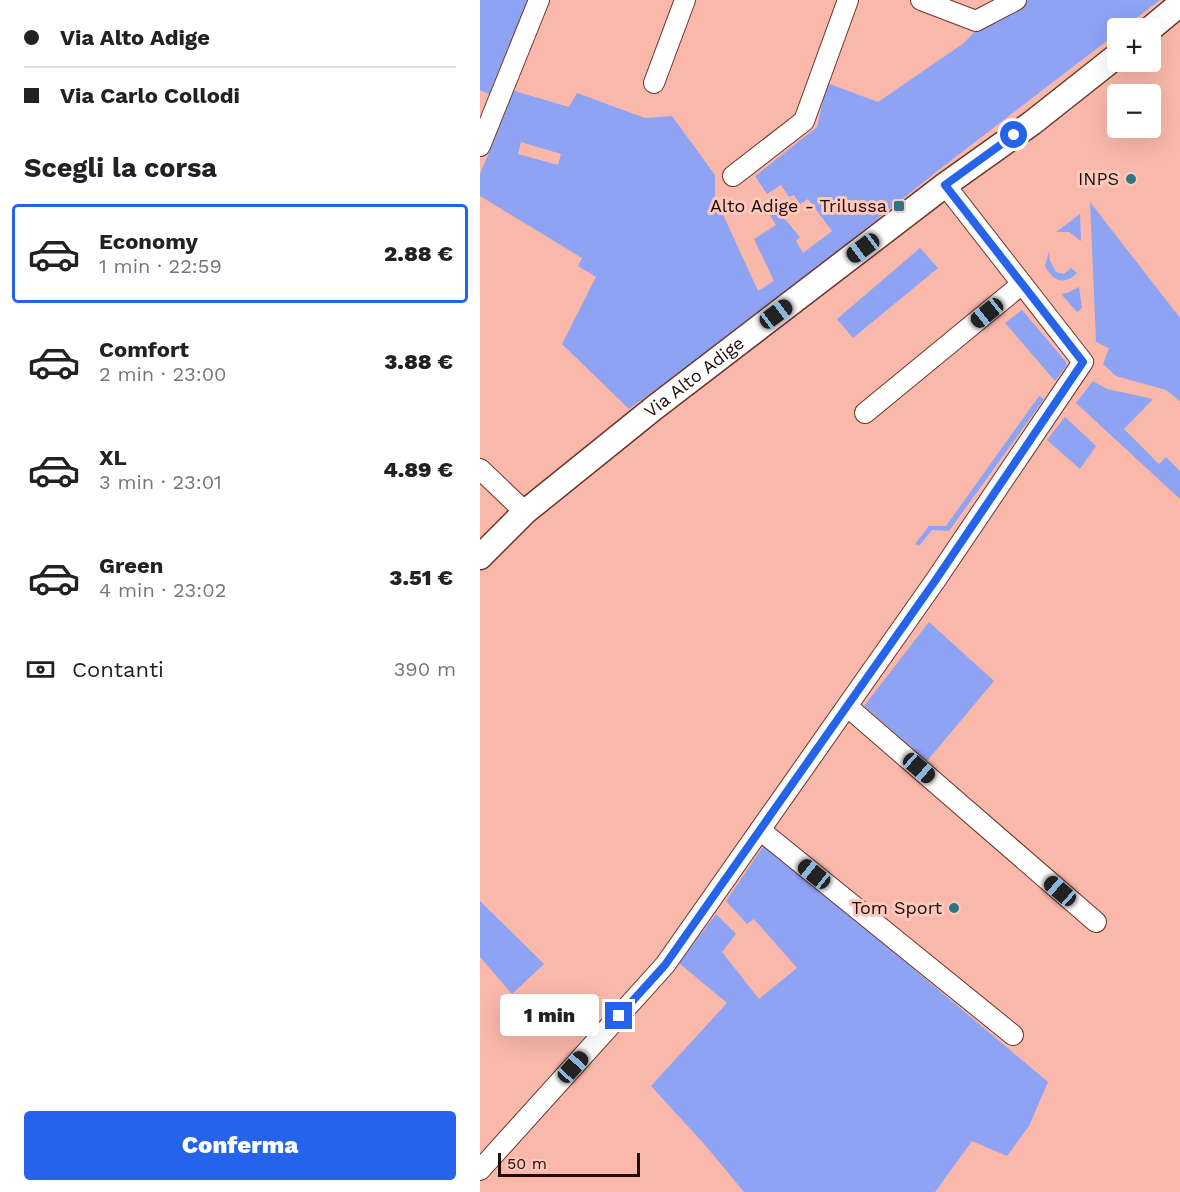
<!DOCTYPE html>
<html lang="it">
<head>
<meta charset="utf-8">
<style>
	body { margin:0; font-family:"Work Sans",sans-serif; background:#f6f6f6; color:#222; height:100vh; display:flex; flex-direction:column; font-size:22px; white-space:nowrap }
	* { box-sizing:border-box; margin:0 }
	p { font-size:20px; color:#767676 }
	.icon { flex:none; width:33px; height:33px; fill:none; stroke:currentColor; stroke-width:2; stroke-linecap:round; stroke-linejoin:round }
	.map { position:relative; flex:1; overflow:hidden }
	.panel { display:flex; flex-direction:column; background:#fff; width:480px }
	.panel>* { flex:none }
	.hud { display:grid; align-content:center; height:132px; padding:0 24px; background:#fff }
	.fabs { position:absolute; left:627px; top:18px; display:grid; gap:12px }
	.fabs a { display:grid; place-items:center; width:54px; height:54px; border-radius:6px; background:#fff; box-shadow:0 6px 24px #0002; font-size:30px }
	.scale { position:absolute; left:18px; bottom:15px; width:142px; box-sizing:border-box; padding-left:6px; border:3px solid #210b07; border-top:0; font-size:16px; line-height:21px; white-space:nowrap; color:#210b07; -webkit-text-stroke:4px #fec9bd; paint-order:stroke }
	.end { position:absolute; width:27px; height:27px; margin:-14px; border:8px solid #2563eb; background:#fff; box-shadow:0 0 0 3px #fff }
	.from { border-radius:50% }
	.bubble { position:absolute; height:42px; border-radius:6px; background:#fff; box-shadow:0 6px 24px #0002; font-size:20px; font-weight:800; line-height:42px; text-align:center }
	.car { position:absolute; width:18px; height:36px; margin:-18px -9px; border-radius:8px; box-shadow:0 0 4px 2px #0007; background:linear-gradient(#222 24%,#8ab4d8 0 40%,#222 0 76%,#8ab4d8 0 86%,#222 0) }
	.hud b { display:flex; align-items:center; gap:21px; height:57px; font-size:22px }
	.hud b+b { border-top:2px solid #e0e0e0 }
	.hud i { width:15px; height:15px; background:#222 }
	ul { padding:0; list-style:none }
	li { display:flex; align-items:center; gap:18px; height:99px; margin:0 12px 9px; padding:0 12px; border:3px solid transparent; border-radius:6px }
	li div { flex:1 }
	li b { display:block; font-size:22px }
	li em { font-style:normal; font-weight:800 }
	li.current { border-color:#2563eb }
	li>.icon { width:54px; height:54px; stroke-width:1.5 }
	h2 { padding:0 24px; font-size:27px; line-height:72px }
	.pay { display:flex; align-items:center; gap:15px; height:66px; padding:0 24px; font-size:22px }
	.pay p { margin-inline-start:auto }
	.cta { display:flex; gap:12px; margin-top:auto; padding:12px 24px }
	.cta a { flex:1; height:69px; border-radius:6px; background:#2563eb; color:#fff; font-size:24px; font-weight:800; line-height:69px; text-align:center }
	main { display:flex; flex:1; min-height:0 }
	.map>svg:first-child { display:block }
	.green { fill:#8ea3f3; fill-rule:evenodd }
	.lines { fill:none; stroke-linecap:round; stroke-linejoin:round }
	.minor-casing { stroke:#6a352b; stroke-width:22 }
	.tertiary-casing { stroke:#6a352b; stroke-width:27 }
	.minor { stroke:#fff; stroke-width:20 }
	.tertiary { stroke:#fff; stroke-width:24 }
	.route { stroke:#2563eb; stroke-width:8 }
	.poi-dot { fill:#2e7481; stroke:#fec9bd; stroke-width:2 }
	.labels { text-anchor:middle; stroke-width:6; stroke-linejoin:round; paint-order:stroke }
	.poi-label { font-size:18px; fill:#210b07; stroke:#fec9bd; text-anchor:end }
	.street-label { font-size:18px; fill:#210b07; stroke:#fec9bd }
</style>
</head>
<body>
<main>
<section class="panel">
<div class="hud">
<b><i class="from"></i>Via Alto Adige</b>
<b><i></i>Via Carlo Collodi</b>
</div>
<h2>Scegli la corsa</h2>
<ul>
<li class="current"><svg class="icon" aria-label="car" viewBox="0 0 24 24"><path d="M5 17H2v-5l4-1 3-4h7l3 4 3 1v5h-3M9 17h6M6 11h13"/><circle cx="7" cy="17" r="2"/><circle cx="17" cy="17" r="2"/></svg><div><b>Economy</b><p>1 min · 22:59</p></div><em>2.88 €</em></li>
<li><svg class="icon" aria-label="car" viewBox="0 0 24 24"><path d="M5 17H2v-5l4-1 3-4h7l3 4 3 1v5h-3M9 17h6M6 11h13"/><circle cx="7" cy="17" r="2"/><circle cx="17" cy="17" r="2"/></svg><div><b>Comfort</b><p>2 min · 23:00</p></div><em>3.88 €</em></li>
<li><svg class="icon" aria-label="car" viewBox="0 0 24 24"><path d="M5 17H2v-5l4-1 3-4h7l3 4 3 1v5h-3M9 17h6M6 11h13"/><circle cx="7" cy="17" r="2"/><circle cx="17" cy="17" r="2"/></svg><div><b>XL</b><p>3 min · 23:01</p></div><em>4.89 €</em></li>
<li><svg class="icon" aria-label="car" viewBox="0 0 24 24"><path d="M5 17H2v-5l4-1 3-4h7l3 4 3 1v5h-3M9 17h6M6 11h13"/><circle cx="7" cy="17" r="2"/><circle cx="17" cy="17" r="2"/></svg><div><b>Green</b><p>4 min · 23:02</p></div><em>3.51 €</em></li>
</ul>
<div class="pay"><svg class="icon" aria-label="cash" viewBox="0 0 24 24"><path d="M3 7h18v10H3z"/><circle cx="12" cy="12" r="2"/></svg>Contanti<p>390 m</p></div>
<div class="cta"><a>Conferma</a></div>
</section>
<div class="map">
<svg width="700" height="1192" viewBox="0 0 700 1192">
	<rect width="100%" height="100%" fill="#f9b8aa"/>
	<!-- green -->
	<g class="green">
		<path d="M 0,0 L 49,0 L 11,95 L 0,90 Z"/>
		<path d="M 549,0 L 680,0 L 643,28 L 638,28 L 637,33 L 456,172 L 284,310 L 149,409 L 82,344 L 116,277 L 98,266 L 102,258 L 0,196 L 0,174 L 15,138 L 31,90 L 89,107 L 97,93 L 165,118 L 192,116 L 235,175 L 235,197 L 278,291 L 294,281 L 274,239 L 296,225 L 289,214 L 297,210 L 320,237 L 316,241 L 323,253 L 352,231 L 328,199 L 320,204 L 314,195 L 309,197 L 301,185 L 287,194 L 275,176 L 337,127 L 347,83 L 398,102 L 484,43 L 499,27 ZM 41,142 L 81,154 L 78,165 L 38,154 Z"/>
		<path d="M 610,202 L 700,318 L 700,401 L 686,390 L 636,376 L 623,364 L 629,348 L 616,342 Z"/>
		<path d="M 600,214 L 601,241 L 589,232 L 576,232 Z"/>
		<path d="M 440,248 L 458,268 L 373,338 L 357,319 Z"/>
		<path d="M 569,251 L 570,261 L 576,272 L 584,274 L 591,268 L 597,273 C 584,286 573,281 565,266 Z"/>
		<path d="M 599,287 L 602,308 L 597,312 L 581,294 L 587,293 Z"/>
		<path d="M 542,310 L 586,362 L 587,365 L 575,381 L 525,323 Z"/>
		<path d="M 613,381 L 627,389 L 673,399 L 644,429 L 679,464 L 686,457 L 700,471 L 700,499 L 596,403 Z"/>
		<path d="M 559,396 L 564,399 L 469,531 L 452,530 L 439,546 L 435,544 L 449,526 L 466,526 Z"/>
		<path d="M 585,417 L 616,446 L 600,469 L 567,440 Z"/>
		<path d="M 449,622 L 514,681 L 447,761 L 384,706 Z"/>
		<path d="M 287,841 L 405,945 L 568,1082 L 549,1126 L 527,1156 L 492,1141 L 455,1192 L 264,1192 L 225,1145 L 171,1086 L 247,1003 L 199,963 L 236,914 L 256,934 L 242,952 L 279,999 L 317,968 L 274,919 L 267,924 L 246,901 Z"/>
		<path d="M 0,901 L 64,964 L 32,994 L 0,957 Z"/>
	</g>
	<g class="lines">
		<!-- minor casing -->
		<g class="minor-casing">
			<g id="minor">
				<path d="M 441,0 L 496,21 L 536,0"/>
				<path d="M 174,83 L 205,0"/>
				<path d="M 0,146 L 59,0"/>
				<path d="M 253,176 L 324,121 L 368,0"/>
				<path d="M 385,413 L 542,284"/>
				<path d="M 0,469 L 45,512"/>
				<path d="M 368,707 L 616,922"/>
				<path d="M 280,830 L 533,1035"/>
				<path d="M 0,1170 L 185,965 L 455,581 L 603,362 L 465,185"/>
			</g>
		</g>
		<!-- tertiary casing -->
		<g class="tertiary-casing">
			<g id="tertiary">
				<path d="M 670,29 L 700,4"/>
				<path id="s1" d="M 0,557 L 45,512 L 174,408 L 465,185 L 552,123 L 638,55"/>
			</g>
		</g>
		<!-- minor -->
		<use href="#minor" class="minor"/>
		<!-- tertiary -->
		<use href="#tertiary" class="tertiary"/>
	</g>
	<g class="lines">
		<!-- route -->
		<path class="route" d="M 139,1016 L 185,965 L 455,581 L 603,362 L 465,185 L 534,135"/>
	</g>
	<!-- markers -->
	<g class="poi-dot">
		<circle cx="651" cy="179" r="6"/>
		<rect x="413" y="200" width="12" height="12" rx="3"/>
		<circle cx="474" cy="908" r="6"/>
	</g>
	<g class="labels">
		<!-- poi labels -->
		<g class="poi-label">
			<text x="639" y="185">INPS</text>
			<text x="407" y="212">Alto Adige - Trilussa</text>
			<text x="462" y="914">Tom Sport</text>
		</g>
		<!-- street labels -->
		<g class="street-label">
			<text dy="6" stroke="none"><textPath href="#s1" startOffset="280">Via Alto Adige</textPath></text>
		</g>
	</g>
</svg>
<div class="fabs">
<a>+</a>
<a>−</a>
</div>
<div class="scale">50 m</div>
<i class="end from" style="left:534px;top:135px"></i>
<i class="end" style="left:139px;top:1016px"></i>
<div class="bubble" style="left:20px;top:994px;width:99px">1 min</div>
<i class="car" style="left:383px;top:248px;rotate:233deg"></i>
<i class="car" style="left:507px;top:313px;rotate:231deg"></i>
<i class="car" style="left:296px;top:314px;rotate:53deg"></i>
<i class="car" style="left:439px;top:768px;rotate:131deg"></i>
<i class="car" style="left:334px;top:874px;rotate:309deg"></i>
<i class="car" style="left:580px;top:891px;rotate:311deg"></i>
<i class="car" style="left:93px;top:1067px;rotate:42deg"></i>
</div>
</main>
</body>
</html>
